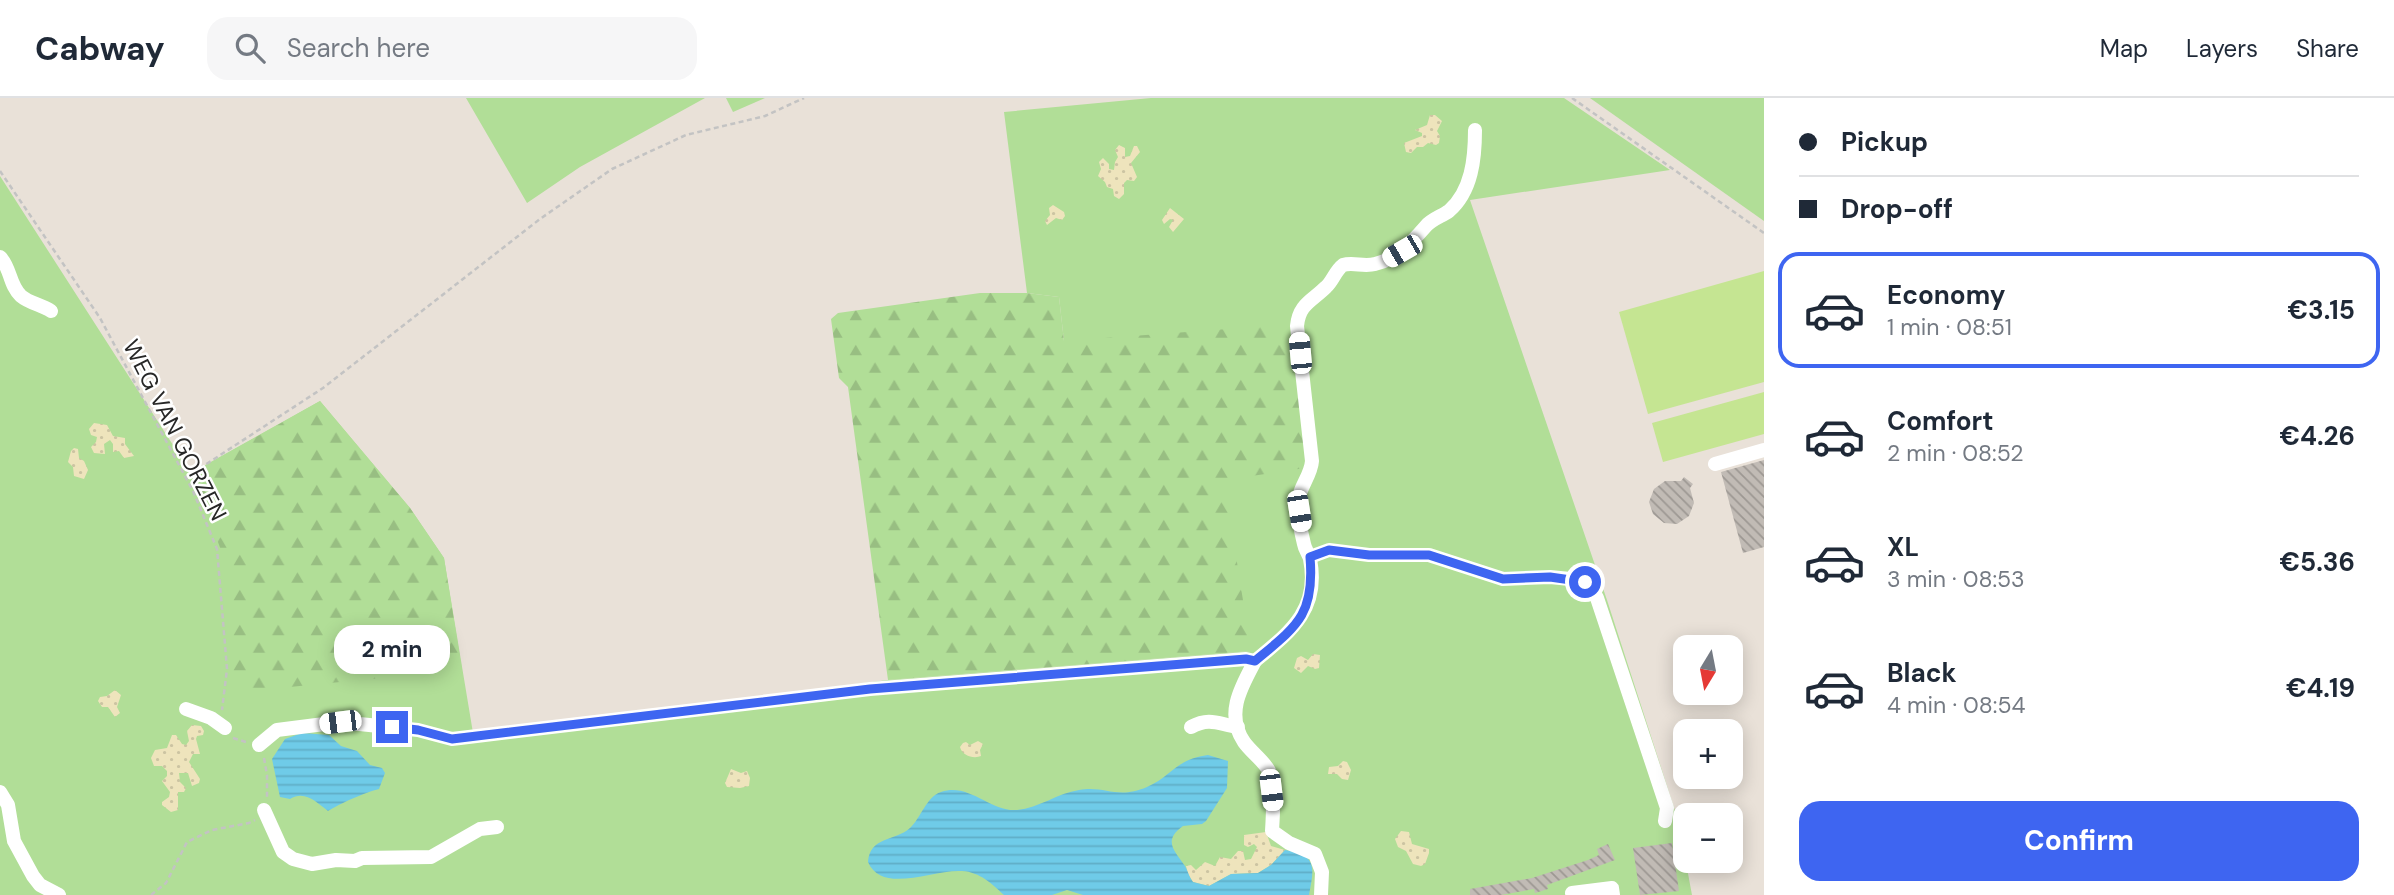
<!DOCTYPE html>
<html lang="en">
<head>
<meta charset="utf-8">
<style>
	body { margin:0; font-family:"DM Sans",sans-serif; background:#f6f6f7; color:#1f2937; height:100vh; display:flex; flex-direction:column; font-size:26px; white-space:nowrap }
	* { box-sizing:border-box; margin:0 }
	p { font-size:23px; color:#747a83 }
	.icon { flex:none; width:38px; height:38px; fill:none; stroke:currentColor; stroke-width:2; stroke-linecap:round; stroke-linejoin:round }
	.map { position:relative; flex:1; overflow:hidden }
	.sheet { display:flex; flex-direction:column; background:#fff; width:630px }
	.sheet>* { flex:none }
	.hud { display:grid; align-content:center; height:154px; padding:0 35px; background:#fff }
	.needle { width:46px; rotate:190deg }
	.tools { position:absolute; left:1673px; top:537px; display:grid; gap:14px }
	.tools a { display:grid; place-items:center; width:70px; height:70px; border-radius:14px; background:#fff; box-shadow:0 4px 18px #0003; font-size:35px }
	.end { position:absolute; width:32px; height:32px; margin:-16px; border:9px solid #3e65f1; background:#fff; box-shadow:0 0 0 4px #fff }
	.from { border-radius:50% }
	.bubble { position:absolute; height:49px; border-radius:21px; background:#fff; box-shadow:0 4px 18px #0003; font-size:23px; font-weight:700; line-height:49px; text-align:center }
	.car { position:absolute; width:21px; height:42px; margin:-21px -10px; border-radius:9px; box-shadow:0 0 5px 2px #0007; background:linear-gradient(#fff 24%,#345 0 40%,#fff 0 76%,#345 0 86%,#fff 0) }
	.hud b { display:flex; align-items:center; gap:24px; height:66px; font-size:26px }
	.hud b+b { border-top:2px solid #e0e1e3 }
	.hud i { width:18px; height:18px; background:#1f2937 }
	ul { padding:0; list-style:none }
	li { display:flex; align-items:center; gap:21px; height:116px; margin:0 14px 10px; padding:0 21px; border:4px solid transparent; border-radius:21px }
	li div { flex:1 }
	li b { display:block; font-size:26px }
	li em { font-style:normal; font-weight:700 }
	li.on { border-color:#3e65f1 }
	li>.icon { width:63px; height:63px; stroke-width:1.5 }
	.action { display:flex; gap:14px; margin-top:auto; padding:14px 35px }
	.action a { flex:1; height:80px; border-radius:21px; background:#3e65f1; color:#fff; font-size:28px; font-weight:700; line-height:80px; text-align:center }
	header { display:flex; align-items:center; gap:42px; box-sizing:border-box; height:98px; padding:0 35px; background:#fff; border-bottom:2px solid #e0e1e3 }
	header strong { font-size:33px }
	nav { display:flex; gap:38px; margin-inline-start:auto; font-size:24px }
	.search { width:490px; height:63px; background:#f6f6f7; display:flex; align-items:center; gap:18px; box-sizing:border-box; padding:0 24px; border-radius:21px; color:#747a83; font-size:26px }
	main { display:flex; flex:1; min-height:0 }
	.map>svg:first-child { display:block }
	.grass { fill:#b1de97 }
	.forest { fill:url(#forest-firs) }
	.sand { fill:url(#sand-dots) }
	.pitch { fill:#c5e592 }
	.water { fill:url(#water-rules) }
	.building { fill:url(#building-back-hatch) }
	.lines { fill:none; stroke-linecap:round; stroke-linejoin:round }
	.path { stroke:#c3c3c3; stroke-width:2.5; stroke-dasharray:5 3.5; stroke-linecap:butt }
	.minor { stroke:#fff; stroke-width:14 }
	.route { stroke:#3e65f1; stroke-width:9 }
	.labels { text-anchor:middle; stroke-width:5; stroke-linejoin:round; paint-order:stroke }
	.street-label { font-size:23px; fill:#272727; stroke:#fff }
</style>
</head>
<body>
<header>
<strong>Cabway</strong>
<div class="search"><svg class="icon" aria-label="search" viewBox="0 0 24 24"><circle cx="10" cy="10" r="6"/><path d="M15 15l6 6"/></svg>Search here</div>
<nav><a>Map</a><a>Layers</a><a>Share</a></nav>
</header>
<main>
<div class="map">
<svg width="1764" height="797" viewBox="0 0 1764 797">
	<defs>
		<pattern id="forest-firs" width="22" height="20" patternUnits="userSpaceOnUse" patternTransform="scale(1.75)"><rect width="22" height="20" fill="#b1de97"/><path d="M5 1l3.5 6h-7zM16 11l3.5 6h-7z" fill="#98be82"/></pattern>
		<pattern id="sand-dots" width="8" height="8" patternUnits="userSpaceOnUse" patternTransform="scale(1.75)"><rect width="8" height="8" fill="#eee4bc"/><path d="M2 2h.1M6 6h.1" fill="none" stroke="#ccc4a2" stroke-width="1.8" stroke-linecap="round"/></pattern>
		<pattern id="water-rules" width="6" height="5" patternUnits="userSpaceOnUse" patternTransform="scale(1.75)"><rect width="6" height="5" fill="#6fcbe8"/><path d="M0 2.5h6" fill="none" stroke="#60aec7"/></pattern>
		<pattern id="building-back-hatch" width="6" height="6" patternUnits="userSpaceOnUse" patternTransform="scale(1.75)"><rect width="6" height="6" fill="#c1bbb5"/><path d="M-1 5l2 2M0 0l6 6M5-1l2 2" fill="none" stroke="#9d9893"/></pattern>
	</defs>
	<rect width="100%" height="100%" fill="#e9e1d8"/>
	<!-- grass -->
	<g class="grass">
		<path d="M 466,0 L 705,0 L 580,69 L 527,105 Z"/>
		<path d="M 726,0 L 765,0 L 733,14 Z"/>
		<path d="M 1151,0 L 1564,0 L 1670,72 L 1470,102 L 1607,502 L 1678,722 L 1692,797 L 0,797 L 0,78 L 191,375 L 320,303 L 410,410 L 444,460 L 473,635 L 888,582 L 1250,553 L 1223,382 L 1064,243 L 1059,199 L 1027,195 L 1004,14 Z"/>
		<path d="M 1590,0 L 1764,0 L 1764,123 Z"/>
	</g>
	<!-- forest -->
	<g class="forest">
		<path d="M 980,195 L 1027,195 L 1059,199 L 1064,243 L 1294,226 L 1305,370 L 1224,382 L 1251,553 L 888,582 L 848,289 L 839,280 L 831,221 L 838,215 Z"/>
		<path d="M 320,303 L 410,410 L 444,460 L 462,572 L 230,595 L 233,484 L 192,375 Z"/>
	</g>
	<!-- sand -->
	<g class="sand">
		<path d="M 1430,17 L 1435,17 L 1442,23 L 1437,33 L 1440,38 L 1439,45 L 1436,47 L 1428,45 L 1423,49 L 1417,49 L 1411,55 L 1406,54 L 1404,45 L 1422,38 L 1422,35 L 1415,32 L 1427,27 Z"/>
		<path d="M 1119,47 L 1125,50 L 1125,59 L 1130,58 L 1134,48 L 1137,48 L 1140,54 L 1131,65 L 1137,79 L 1134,83 L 1127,82 L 1124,85 L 1124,96 L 1119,101 L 1114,98 L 1113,91 L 1107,89 L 1105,84 L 1098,78 L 1101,71 L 1099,64 L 1103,60 L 1109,66 L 1109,71 L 1114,72 L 1115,64 L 1118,59 L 1115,52 Z"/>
		<path d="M 1053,107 L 1064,114 L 1065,118 L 1062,122 L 1056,120 L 1047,127 L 1045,123 L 1050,117 L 1049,110 Z"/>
		<path d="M 1170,110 L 1184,121 L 1173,134 L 1169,129 L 1173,122 L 1170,121 L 1164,126 L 1162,122 Z"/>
		<path d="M 94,325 L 107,327 L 113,338 L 125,340 L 125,346 L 134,358 L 124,360 L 119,353 L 113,354 L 113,346 L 110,342 L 104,346 L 105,356 L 94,355 L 91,349 L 96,344 L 97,339 L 91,337 L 89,331 Z"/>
		<path d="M 74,350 L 78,351 L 79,360 L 84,363 L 88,372 L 84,381 L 74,378 L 73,369 L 68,364 L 71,353 Z"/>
		<path d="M 1313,556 L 1320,557 L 1319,570 L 1315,571 L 1308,568 L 1301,575 L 1294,570 L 1297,560 L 1301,558 L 1308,562 Z"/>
		<path d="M 115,592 L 121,597 L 117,609 L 120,615 L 115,619 L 108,609 L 102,609 L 98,603 L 100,599 L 107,598 Z"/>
		<path d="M 192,627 L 201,628 L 204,633 L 203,637 L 197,638 L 196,641 L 200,656 L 193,656 L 189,664 L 200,681 L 199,685 L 192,688 L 188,675 L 179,675 L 180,684 L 186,690 L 184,694 L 178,694 L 178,712 L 171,714 L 162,707 L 162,704 L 169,699 L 170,694 L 162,683 L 167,678 L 167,673 L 162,668 L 154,668 L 151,660 L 155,652 L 167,650 L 172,637 L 176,637 L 182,646 L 186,647 L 189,643 L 187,633 Z"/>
		<path d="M 978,643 L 983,646 L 980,652 L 981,658 C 974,661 962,658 960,649 L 963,645 L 966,644 L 970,647 Z"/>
		<path d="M 1343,663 L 1347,664 L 1351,672 L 1348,682 L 1342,681 L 1337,676 L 1328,676 L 1329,669 L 1338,668 Z"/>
		<path d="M 731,671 L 741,675 L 747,673 L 750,680 L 749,688 L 740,690 L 727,689 L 725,685 Z"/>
		<path d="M 1401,733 L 1409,734 L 1412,746 L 1429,751 L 1429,755 L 1425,766 L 1421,768 L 1413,766 L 1406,753 L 1398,749 L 1395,741 Z"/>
		<path d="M 1266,734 L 1271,748 L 1285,752 L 1271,767 L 1258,775 L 1231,776 L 1209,788 L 1193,784 L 1188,776 L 1186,768 L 1191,767 L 1196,772 L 1205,764 L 1215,768 L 1220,759 L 1231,761 L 1238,753 L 1243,753 L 1245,762 L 1251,761 L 1257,749 L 1254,746 L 1248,749 L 1244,747 L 1244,737 Z"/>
	</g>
	<!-- pitch -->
	<g class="pitch">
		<path d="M 1764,173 L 1764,284 L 1648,316 L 1619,214 Z"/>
		<path d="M 1764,294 L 1764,336 L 1663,364 L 1652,325 Z"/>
	</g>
	<!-- water -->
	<g class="water">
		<path d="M 302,635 L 329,637 L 341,648 L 357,653 L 370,667 L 382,670 L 385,675 L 379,691 C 366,694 339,706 328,713 C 316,704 305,692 290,701 L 280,699 L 272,661 L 285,641 Z"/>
		<path d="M 1208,657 L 1228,663 L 1227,690 L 1206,723 L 1202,726 L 1183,728 C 1162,743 1175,753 1185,768 C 1188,773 1189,779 1193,784 L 1209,788 L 1231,776 L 1258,775 L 1271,767 L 1285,752 C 1318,757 1314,770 1309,797 L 1083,797 L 1067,792 L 1052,797 L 1004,797 C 992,786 980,774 962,773 C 933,771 882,797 868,764 C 870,738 894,744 910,730 C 921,720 926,699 941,694 C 969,684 990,714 1017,712 C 1039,710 1058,695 1079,692 C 1105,687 1117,702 1147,689 C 1172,678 1176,661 1208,657 Z"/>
	</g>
	<!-- building -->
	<g class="building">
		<path d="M 1764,362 L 1764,449 L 1743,455 L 1721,374 Z"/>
		<path d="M 1684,379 L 1693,386 L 1690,390 L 1694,405 L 1689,418 L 1677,426 L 1664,425 L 1653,416 L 1649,404 L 1654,391 L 1665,383 L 1681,383 Z"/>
		<path d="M 1672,745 L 1679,793 L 1640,797 L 1633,750 Z"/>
		<path d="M 1608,746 L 1615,762 L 1547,787 L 1548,791 L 1535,795 L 1534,791 L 1501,797 L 1470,797 L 1470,791 L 1532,780 L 1588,762 L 1599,757 L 1597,751 Z"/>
	</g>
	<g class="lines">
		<!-- path -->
		<g class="path">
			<path d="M 1572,0 L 1764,135"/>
			<path d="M 0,73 L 100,220 L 193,393 L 217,451 L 227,571 L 222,612"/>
			<path d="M 185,380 L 323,290 L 540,121 L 612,71 L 686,37 L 765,18 L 804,0"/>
			<path d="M 233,640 L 246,644"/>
			<path d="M 264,660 L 267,677 L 267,699"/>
			<path d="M 151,797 L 166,785 L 187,744 L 212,732 L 249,725 L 255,722"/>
		</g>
		<!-- minor -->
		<g class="minor">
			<path d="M 0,159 C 11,170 9,187 21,198 C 29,205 42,207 51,213"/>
			<path d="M 1715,366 L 1764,352"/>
			<path d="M 1310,459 L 1329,452 L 1369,457 L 1429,457 L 1503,481 L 1550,479 L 1580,482 L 1589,487 L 1597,500 L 1667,710 L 1665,723"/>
			<path d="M 1255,563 C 1290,534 1320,512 1310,461 C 1309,456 1305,452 1304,446 C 1301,434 1298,417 1298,404 C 1299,389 1311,378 1312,363 L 1297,228 C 1299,206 1312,203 1326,189 C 1333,183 1335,173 1343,167 C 1353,164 1364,169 1375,166 C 1397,161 1412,144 1426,128 C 1432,121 1442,118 1449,113 C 1472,93 1475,60 1475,32"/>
			<path d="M 186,611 L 211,620 L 225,630"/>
			<path d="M 1191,629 C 1210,619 1218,626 1238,629"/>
			<path d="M 259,647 L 277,632 L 340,624 L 418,632 L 452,641 L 870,591 L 1246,561 L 1255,563 C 1241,589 1225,616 1244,644 C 1251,654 1264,663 1269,673 C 1275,688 1273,717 1272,733 L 1289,745 L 1315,756 L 1322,774 L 1321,797"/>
			<path d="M 0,694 L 8,707 L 14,743 L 33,778 L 40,787 L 59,797"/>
			<path d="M 264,712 L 283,754 L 293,761 L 312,766 L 336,762 L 355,763 L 362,760 L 431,759 L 480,731 L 497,729"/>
			<path d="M 1572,795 L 1612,790 L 1613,797"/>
		</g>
	</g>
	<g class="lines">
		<!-- route -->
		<path class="route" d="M 392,629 L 418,632 L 452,641 L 870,591 L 1246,561 L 1255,563 C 1297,528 1315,517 1310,459 L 1329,452 L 1369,457 L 1429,457 L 1503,481 L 1550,479 L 1585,484"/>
	</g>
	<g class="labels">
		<!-- street labels -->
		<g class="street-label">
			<text transform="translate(175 332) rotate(63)" y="8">WEG VAN GORZEN</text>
		</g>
	</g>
</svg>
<div class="tools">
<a><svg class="needle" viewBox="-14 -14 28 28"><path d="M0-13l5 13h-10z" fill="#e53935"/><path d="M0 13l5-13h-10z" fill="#747a83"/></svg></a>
<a>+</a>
<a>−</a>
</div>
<i class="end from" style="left:1585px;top:484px"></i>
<i class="end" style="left:392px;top:629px"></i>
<div class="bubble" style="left:334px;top:527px;width:116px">2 min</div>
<i class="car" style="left:1402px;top:153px;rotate:240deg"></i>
<i class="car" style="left:1300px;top:255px;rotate:355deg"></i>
<i class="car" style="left:1299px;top:413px;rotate:171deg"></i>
<i class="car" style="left:340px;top:624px;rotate:263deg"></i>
<i class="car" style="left:1271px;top:692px;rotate:173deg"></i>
</div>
<section class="sheet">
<div class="hud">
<b><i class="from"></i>Pickup</b>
<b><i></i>Drop-off</b>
</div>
<ul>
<li class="on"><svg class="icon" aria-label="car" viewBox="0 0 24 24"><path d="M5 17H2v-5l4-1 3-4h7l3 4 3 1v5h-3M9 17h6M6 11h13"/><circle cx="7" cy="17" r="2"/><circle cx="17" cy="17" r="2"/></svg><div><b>Economy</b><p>1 min · 08:51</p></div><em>€3.15</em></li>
<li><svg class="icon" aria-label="car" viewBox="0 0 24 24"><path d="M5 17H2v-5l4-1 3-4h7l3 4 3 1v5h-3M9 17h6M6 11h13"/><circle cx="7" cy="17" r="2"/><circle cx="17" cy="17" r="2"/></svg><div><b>Comfort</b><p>2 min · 08:52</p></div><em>€4.26</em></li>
<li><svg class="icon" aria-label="car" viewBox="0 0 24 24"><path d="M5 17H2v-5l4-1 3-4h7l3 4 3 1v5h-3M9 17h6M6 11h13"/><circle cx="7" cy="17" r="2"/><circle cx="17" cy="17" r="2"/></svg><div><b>XL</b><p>3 min · 08:53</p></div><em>€5.36</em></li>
<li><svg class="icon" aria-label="car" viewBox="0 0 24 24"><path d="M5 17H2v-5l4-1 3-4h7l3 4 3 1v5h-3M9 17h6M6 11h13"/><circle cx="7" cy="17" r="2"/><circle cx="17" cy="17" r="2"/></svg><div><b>Black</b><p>4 min · 08:54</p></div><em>€4.19</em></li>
</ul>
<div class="action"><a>Confirm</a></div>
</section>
</main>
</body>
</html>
